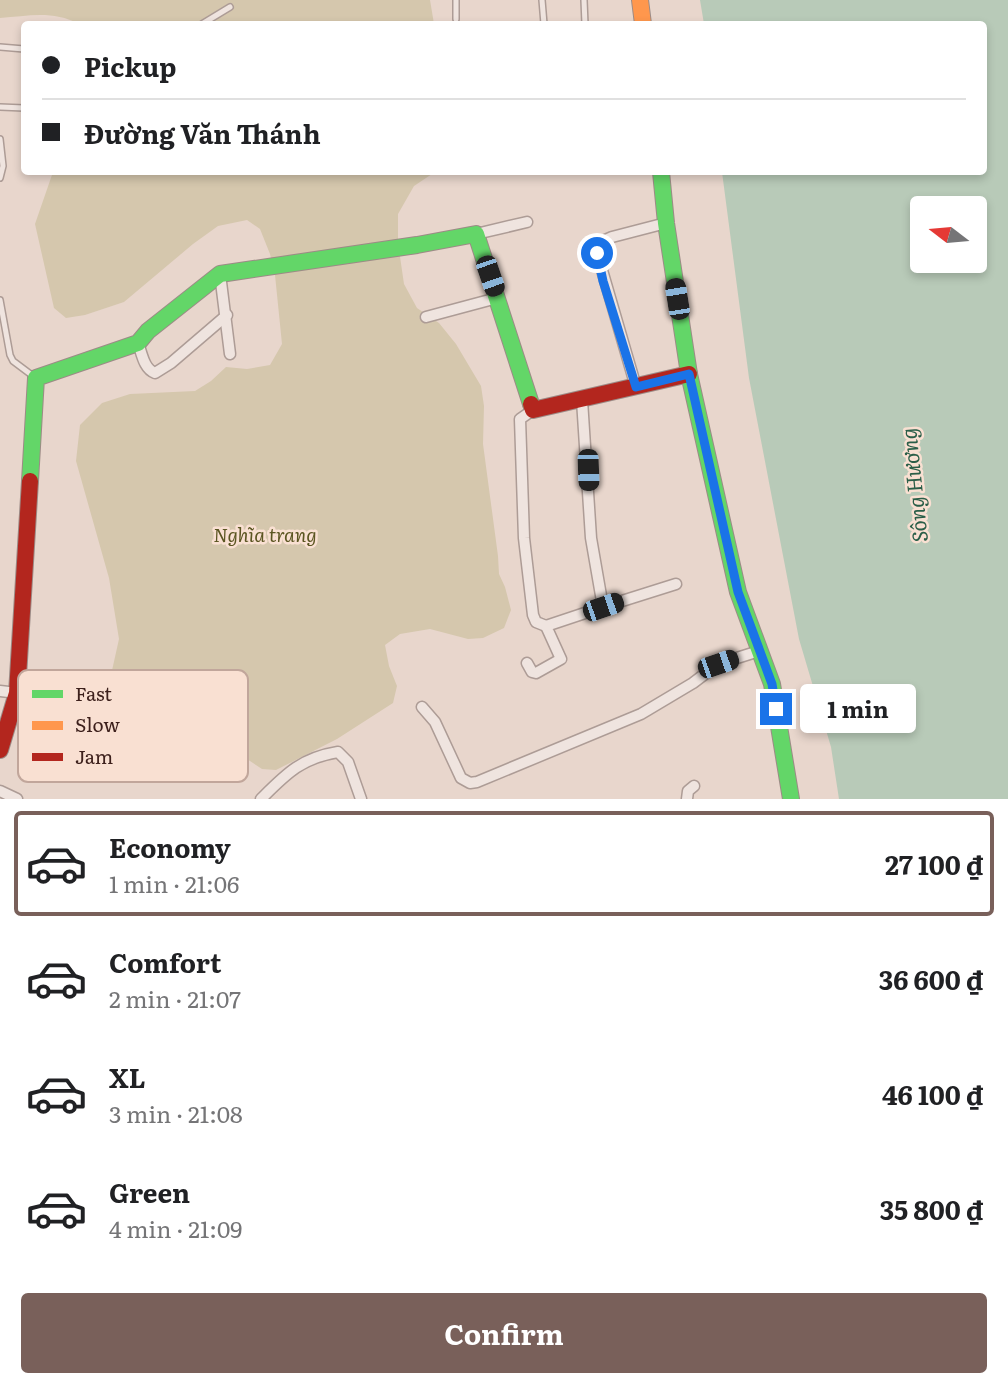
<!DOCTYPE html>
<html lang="en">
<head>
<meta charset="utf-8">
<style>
	body { margin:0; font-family:Literata,serif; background:#f6f6f6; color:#202124; height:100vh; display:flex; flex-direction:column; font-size:26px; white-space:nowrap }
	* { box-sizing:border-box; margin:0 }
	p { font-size:23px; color:#757577 }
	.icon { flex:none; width:38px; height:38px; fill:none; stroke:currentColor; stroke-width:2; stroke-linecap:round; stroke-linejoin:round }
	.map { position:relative; height:799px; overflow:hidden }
	.drawer { display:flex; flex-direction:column; background:#fff; flex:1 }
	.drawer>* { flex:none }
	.top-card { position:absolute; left:21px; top:21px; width:966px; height:154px; border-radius:7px; box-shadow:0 4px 10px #0003; display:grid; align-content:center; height:154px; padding:0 21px; background:#fff }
	.needle { width:46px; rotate:286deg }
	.controls { position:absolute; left:910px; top:196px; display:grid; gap:14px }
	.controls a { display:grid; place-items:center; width:77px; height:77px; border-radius:7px; background:#fff; box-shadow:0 4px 10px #0003; font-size:35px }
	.end { position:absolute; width:32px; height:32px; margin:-16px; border:9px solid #1a73e8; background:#fff; box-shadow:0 0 0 4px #fff }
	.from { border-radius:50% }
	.bubble { position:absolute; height:49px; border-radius:7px; background:#fff; box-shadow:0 4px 10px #0003; font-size:23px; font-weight:700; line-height:49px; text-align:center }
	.car { position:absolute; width:21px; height:42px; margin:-21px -10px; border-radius:9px; box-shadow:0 0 5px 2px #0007; background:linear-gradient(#222 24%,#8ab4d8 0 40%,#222 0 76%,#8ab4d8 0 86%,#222 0) }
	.top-card b { display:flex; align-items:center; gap:24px; height:66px; font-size:26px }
	.top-card b+b { border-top:2px solid #e0e0e0 }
	.top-card i { width:18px; height:18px; background:#202124 }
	ul { padding:12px 0 0; list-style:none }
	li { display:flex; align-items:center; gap:21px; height:105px; margin:0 14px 10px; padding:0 7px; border:4px solid transparent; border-radius:7px }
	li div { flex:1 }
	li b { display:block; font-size:26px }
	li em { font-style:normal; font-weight:700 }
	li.selected { border-color:#79605a }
	li>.icon { width:63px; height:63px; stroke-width:1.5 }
	.cta { display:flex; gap:14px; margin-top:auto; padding:14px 21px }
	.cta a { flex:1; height:80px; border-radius:7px; background:#79605a; color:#fff; font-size:28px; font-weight:700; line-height:80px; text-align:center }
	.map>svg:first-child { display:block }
	.cemetery { fill:#d5c7ad }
	.water { fill:#b8cab8; fill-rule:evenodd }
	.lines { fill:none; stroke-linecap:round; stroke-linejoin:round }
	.lane-casing { stroke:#ad9c96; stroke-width:8 }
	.street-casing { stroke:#ad9c96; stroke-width:13 }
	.fast-casing { stroke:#9c8b86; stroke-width:18 }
	.slow-casing { stroke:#9c8b86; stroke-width:18 }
	.jam-casing { stroke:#9c8b86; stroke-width:18 }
	.lane { stroke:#efe4df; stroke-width:5 }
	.street { stroke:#efe4df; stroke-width:10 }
	.fast { stroke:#63d668; stroke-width:16 }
	.slow { stroke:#ff974d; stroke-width:16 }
	.jam { stroke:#b3261e; stroke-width:16 }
	.route { stroke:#1a73e8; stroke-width:9 }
	.labels { text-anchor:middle; stroke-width:5; stroke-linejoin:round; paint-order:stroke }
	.park-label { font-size:19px; font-style:italic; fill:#5b5521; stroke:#f9e0d2 }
	.water-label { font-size:21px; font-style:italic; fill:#2a5e48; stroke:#f9e0d2 }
	.key { fill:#f9e0d2; stroke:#c1a69b; stroke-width:2 }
	.key-label { font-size:19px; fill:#3d201c }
</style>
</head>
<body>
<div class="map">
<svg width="1008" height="799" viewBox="0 0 1008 799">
	<rect width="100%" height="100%" fill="#e8d6cc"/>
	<!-- cemetery -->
	<g class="cemetery">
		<path d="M 0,0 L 430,0 L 434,24 L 79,24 C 53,10 28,16 0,18 Z"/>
		<path d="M 53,172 L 435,172 L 414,186 L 398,214 L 398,243 L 404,284 L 417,308 L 439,323 L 456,344 L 481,386 L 484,406 L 483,444 L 498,556 L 499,574 L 505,587 L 511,610 L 504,628 L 483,638 L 468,639 L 430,629 L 400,634 L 385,645 L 389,666 L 397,686 L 393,703 L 337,739 L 276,770 L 262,769 L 241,755 L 203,746 L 180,747 L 155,733 L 149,723 L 128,710 L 116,696 L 111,675 L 119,639 L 109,578 L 76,461 L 80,425 L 102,403 L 130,394 L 195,391 L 211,381 L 226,367 L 247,369 L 270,365 L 282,344 L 275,275 L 270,254 L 260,229 L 247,220 L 218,226 L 193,244 L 124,302 L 85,315 L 66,318 L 54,308 L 35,224 Z"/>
	</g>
	<!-- water -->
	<path class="water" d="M 700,0 L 1008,0 L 1008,799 L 839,799 L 831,747 L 799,639 L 749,378 L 722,172 L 984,172 L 984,24 L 704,24 ZM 922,208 L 975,208 L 975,261 L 922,261 Z"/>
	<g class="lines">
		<!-- lane casing -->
		<g class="lane-casing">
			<g id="lane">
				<path d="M 542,0 L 544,24"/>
				<path d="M 584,0 L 585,24"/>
				<path d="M 456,19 L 456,0"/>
				<path d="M 202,24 L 230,7"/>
				<path d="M 0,47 L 24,49"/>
				<path d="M 0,107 L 24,108"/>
				<path d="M 0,139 L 3,166 L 0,178"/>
				<path d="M 0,300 L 10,355 L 13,361 L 33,376"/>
			</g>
		</g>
		<!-- street casing -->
		<g class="street-casing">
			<g id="street">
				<path d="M 476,234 L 527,222"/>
				<path d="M 220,274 L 230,354"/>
				<path d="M 426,317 L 497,298"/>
				<path d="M 138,343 C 142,354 144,369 155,373 L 171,363 L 227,315"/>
				<path d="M 636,387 L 597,253 L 603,241 L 612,237 L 666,223"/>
				<path d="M 533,410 L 520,419 L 524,538 L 533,615 L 536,622 L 546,626"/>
				<path d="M 603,607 L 676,584"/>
				<path d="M 527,663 L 532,672 L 536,673 L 561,659 L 546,626 L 603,607 L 591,538 L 582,400"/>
				<path d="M 0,691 L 17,693"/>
				<path d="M 422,707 L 435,722 L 461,778 L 470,783 L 477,782 L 641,714 L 693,683 L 718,664 L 759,651"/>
				<path d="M 0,791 L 17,799"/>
				<path d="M 261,799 C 286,774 301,758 338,752 L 348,762 L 361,799"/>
				<path d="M 687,799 L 688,791 L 694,786"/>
			</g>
		</g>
		<!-- fast casing -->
		<g class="fast-casing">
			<g id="fast">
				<path d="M 661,172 L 666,223 L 689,374 L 738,592 L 772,684 L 791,799"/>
				<path d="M 30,481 L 36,378 L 138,343 L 148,331 L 220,274 L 417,245 L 476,234 L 531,404"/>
			</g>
		</g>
		<!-- slow casing -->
		<g class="slow-casing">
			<path id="slow" d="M 640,0 L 643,24"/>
		</g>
		<!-- jam casing -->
		<g class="jam-casing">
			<g id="jam">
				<path d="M 531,404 L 533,410 L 689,374"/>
				<path d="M 0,750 L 17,693 L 30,481"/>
			</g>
		</g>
		<!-- lane -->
		<use href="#lane" class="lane"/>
		<!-- street -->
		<use href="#street" class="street"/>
		<!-- fast -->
		<use href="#fast" class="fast"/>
		<!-- slow -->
		<use href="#slow" class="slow"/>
		<!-- jam -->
		<use href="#jam" class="jam"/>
	</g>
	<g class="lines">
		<!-- route -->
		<path class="route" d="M 597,253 L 603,281 L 636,387 L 689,374 L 738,592 L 772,684 L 776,709"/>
	</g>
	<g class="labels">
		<!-- park labels -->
		<g class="park-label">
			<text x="265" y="542">Nghĩa trang</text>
		</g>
		<!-- water labels -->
		<g class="water-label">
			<text transform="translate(915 485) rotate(-96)" y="7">Sông Hương</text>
		</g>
	</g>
	<!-- legend -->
	<rect x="18" y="670" width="230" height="112" rx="10" class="key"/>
	<rect x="32" y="690" width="31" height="8" fill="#63d668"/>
	<rect x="32" y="721" width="31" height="9" fill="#ff974d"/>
	<rect x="32" y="753" width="31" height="8" fill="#b3261e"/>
	<g class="key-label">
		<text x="75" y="701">Fast</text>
		<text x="75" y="732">Slow</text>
		<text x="75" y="764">Jam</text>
	</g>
</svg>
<div class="controls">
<a><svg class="needle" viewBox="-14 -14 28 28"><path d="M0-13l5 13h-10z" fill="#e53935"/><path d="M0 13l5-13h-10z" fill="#757577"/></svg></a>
</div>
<i class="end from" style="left:597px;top:253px"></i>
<i class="end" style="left:776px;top:709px"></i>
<div class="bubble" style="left:800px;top:684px;width:116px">1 min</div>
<i class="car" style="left:490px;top:276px;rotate:161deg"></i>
<i class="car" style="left:677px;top:299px;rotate:351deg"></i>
<i class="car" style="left:588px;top:470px;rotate:178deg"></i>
<i class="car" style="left:603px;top:607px;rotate:71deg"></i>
<i class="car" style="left:718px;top:664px;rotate:71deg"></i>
<div class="top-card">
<b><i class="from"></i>Pickup</b>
<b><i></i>Đường Văn Thánh</b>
</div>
</div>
<section class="drawer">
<ul>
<li class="selected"><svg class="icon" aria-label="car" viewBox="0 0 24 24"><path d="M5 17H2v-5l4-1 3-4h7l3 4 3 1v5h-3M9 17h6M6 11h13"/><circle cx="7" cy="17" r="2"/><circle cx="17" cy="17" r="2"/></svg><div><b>Economy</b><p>1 min · 21:06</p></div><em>27 100 ₫</em></li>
<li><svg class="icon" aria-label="car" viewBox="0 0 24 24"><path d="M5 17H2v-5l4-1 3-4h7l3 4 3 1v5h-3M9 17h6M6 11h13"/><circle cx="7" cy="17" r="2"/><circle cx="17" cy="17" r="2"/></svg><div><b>Comfort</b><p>2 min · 21:07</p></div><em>36 600 ₫</em></li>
<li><svg class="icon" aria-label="car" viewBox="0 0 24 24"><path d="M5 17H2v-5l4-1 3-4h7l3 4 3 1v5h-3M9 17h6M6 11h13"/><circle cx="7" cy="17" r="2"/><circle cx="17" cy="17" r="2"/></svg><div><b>XL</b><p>3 min · 21:08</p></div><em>46 100 ₫</em></li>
<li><svg class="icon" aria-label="car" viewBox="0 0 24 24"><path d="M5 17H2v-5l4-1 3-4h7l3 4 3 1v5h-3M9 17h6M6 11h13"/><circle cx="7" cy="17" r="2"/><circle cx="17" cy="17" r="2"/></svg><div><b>Green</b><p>4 min · 21:09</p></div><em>35 800 ₫</em></li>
</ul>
<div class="cta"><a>Confirm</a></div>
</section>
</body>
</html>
